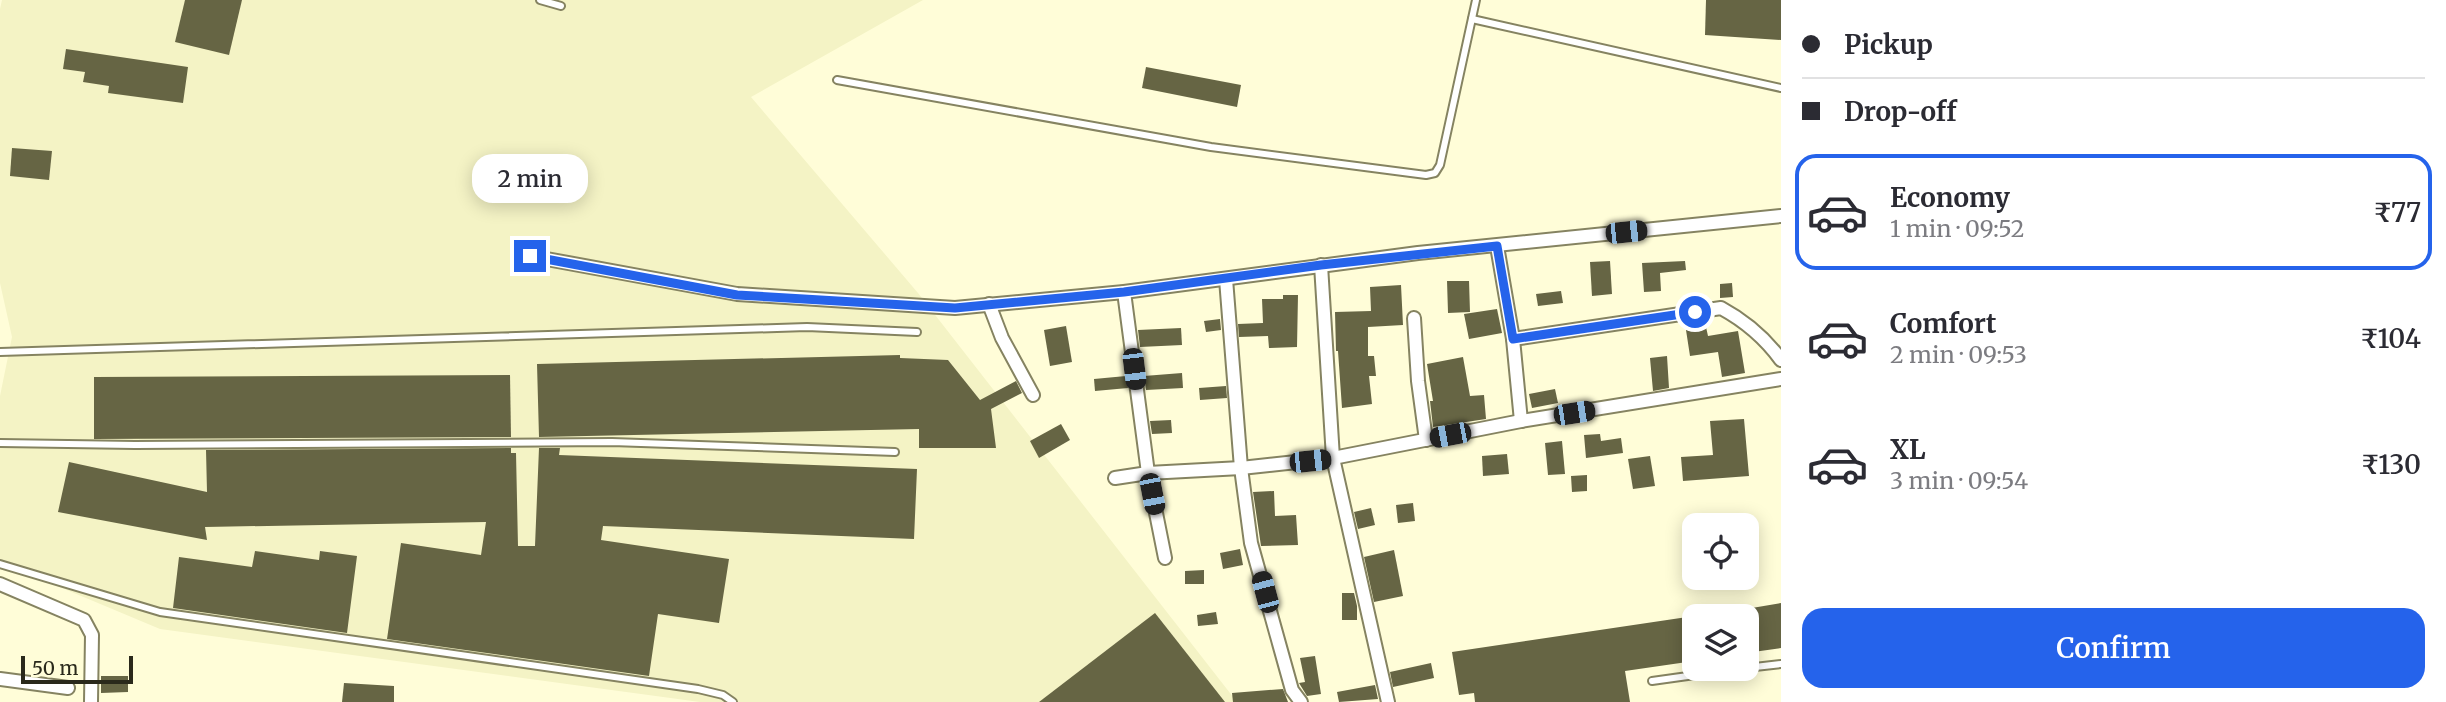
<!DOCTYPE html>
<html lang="en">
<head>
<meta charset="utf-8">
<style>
	body { margin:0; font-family:Merriweather,serif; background:#f7f7f7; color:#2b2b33; height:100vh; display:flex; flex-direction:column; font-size:26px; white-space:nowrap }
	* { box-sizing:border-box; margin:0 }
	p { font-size:23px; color:#7c7c81 }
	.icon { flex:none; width:38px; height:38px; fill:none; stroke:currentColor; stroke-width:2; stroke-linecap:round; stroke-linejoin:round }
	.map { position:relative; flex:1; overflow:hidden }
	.panel { display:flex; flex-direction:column; background:#fff; width:665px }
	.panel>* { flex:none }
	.hud { display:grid; align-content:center; height:154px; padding:0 21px; background:#fff }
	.controls { position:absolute; left:1682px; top:513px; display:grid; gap:14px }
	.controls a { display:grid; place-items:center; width:77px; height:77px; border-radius:14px; background:#fff; box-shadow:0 4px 18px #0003; font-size:35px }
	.scale { position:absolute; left:21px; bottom:18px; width:112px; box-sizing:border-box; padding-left:7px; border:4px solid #2a291b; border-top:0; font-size:19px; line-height:24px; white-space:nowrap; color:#2a291b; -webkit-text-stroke:5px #fffdd8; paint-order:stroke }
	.end { position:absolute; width:32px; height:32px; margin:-16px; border:9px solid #2563eb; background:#fff; box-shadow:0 0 0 4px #fff }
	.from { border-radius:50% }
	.bubble { position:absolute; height:49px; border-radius:21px; background:#fff; box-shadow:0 4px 18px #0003; font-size:23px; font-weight:600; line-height:49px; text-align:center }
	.car { position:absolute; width:21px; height:42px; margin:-21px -10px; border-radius:9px; box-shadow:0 0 5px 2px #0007; background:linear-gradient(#222 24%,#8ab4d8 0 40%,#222 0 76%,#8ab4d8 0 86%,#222 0) }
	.hud b { display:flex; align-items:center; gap:24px; height:66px; font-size:26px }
	.hud b+b { border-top:2px solid #e1e1e2 }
	.hud i { width:18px; height:18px; background:#2b2b33 }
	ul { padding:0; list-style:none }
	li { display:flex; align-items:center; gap:21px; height:116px; margin:0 14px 10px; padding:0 7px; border:4px solid transparent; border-radius:21px }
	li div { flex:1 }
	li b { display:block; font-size:26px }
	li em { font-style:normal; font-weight:600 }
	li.current { border-color:#2563eb }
	li>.icon { width:63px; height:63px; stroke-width:1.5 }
	.cta { display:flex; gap:14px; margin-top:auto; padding:14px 21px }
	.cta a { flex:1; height:80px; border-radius:21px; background:#2563eb; color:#fff; font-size:28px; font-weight:600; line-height:80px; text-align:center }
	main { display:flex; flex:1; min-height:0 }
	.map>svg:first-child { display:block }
	.built { fill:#f4f3c5 }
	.building { fill:#666544 }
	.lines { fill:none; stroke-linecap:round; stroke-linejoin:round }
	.lane-casing { stroke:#858361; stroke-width:10 }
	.street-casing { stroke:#858361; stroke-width:16 }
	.lane { stroke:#fff; stroke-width:6 }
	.street { stroke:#fff; stroke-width:12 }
	.route { stroke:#2563eb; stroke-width:9 }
</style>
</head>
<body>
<main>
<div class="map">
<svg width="1781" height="702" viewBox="0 0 1781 702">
	<rect width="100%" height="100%" fill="#fffdd8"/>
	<!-- built -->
	<path class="built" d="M 2,0 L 923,0 L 751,97 L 918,293 L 1237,702 L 700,702 L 160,629 L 0,562 L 0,396 L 12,337 L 0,283 L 0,9 Z"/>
	<!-- building -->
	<g class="building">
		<path d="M 185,0 L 242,0 L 229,55 L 175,42 Z"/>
		<path d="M 1706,0 L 1781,0 L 1781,40 L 1705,35 Z"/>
		<path d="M 66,49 L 188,67 L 183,103 L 108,93 L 109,86 L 83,82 L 85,72 L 63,69 Z"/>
		<path d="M 1146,67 L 1241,85 L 1237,107 L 1142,88 Z"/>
		<path d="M 12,148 L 52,151 L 49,180 L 10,176 Z"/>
		<path d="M 1610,261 L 1612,294 L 1592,296 L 1590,262 Z"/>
		<path d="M 1685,261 L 1686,270 L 1660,273 L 1661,291 L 1644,292 L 1642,263 Z"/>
		<path d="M 1447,281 L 1469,281 L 1470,312 L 1448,313 Z"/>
		<path d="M 1732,283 L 1733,297 L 1720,298 L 1720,284 Z"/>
		<path d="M 1401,285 L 1403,325 L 1368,327 L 1368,356 L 1374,356 L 1376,376 L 1369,376 L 1372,404 L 1342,408 L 1338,351 L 1336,351 L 1335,312 L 1371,311 L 1370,287 Z"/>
		<path d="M 1561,291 L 1563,303 L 1538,306 L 1536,294 Z"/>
		<path d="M 1283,295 L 1298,295 L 1297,347 L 1269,348 L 1268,336 L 1239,337 L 1238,324 L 1263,323 L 1262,299 L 1283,299 Z"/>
		<path d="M 1497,309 L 1502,333 L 1469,339 L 1464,314 Z"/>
		<path d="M 1220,319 L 1221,330 L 1206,332 L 1204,321 Z"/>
		<path d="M 1066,326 L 1072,362 L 1050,366 L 1044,330 Z"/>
		<path d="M 1706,327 L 1708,336 L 1738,331 L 1745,373 L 1722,377 L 1718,352 L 1690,356 L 1686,330 Z"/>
		<path d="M 1181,328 L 1182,345 L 1140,347 L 1138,330 Z"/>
		<path d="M 900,355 L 900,358 L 948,360 L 980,400 L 1016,381 L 1022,393 L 991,409 L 996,448 L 919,448 L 919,429 L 539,437 L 537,364 Z"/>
		<path d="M 1667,356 L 1669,388 L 1653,391 L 1650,358 Z"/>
		<path d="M 1463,357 L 1470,396 L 1484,395 L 1486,419 L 1433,427 L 1430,401 L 1433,401 L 1427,364 Z"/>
		<path d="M 1182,373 L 1183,388 L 1146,390 L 1144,376 Z"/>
		<path d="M 510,375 L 511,437 L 94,439 L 94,377 Z"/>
		<path d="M 1126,376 L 1128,388 L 1095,391 L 1094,379 Z"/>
		<path d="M 1226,386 L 1227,398 L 1200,400 L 1199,388 Z"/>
		<path d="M 1555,389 L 1558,403 L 1532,408 L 1529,394 Z"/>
		<path d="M 1744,419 L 1749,476 L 1683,481 L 1681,457 L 1713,455 L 1710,421 Z"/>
		<path d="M 1171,420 L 1172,433 L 1152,434 L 1150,421 Z"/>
		<path d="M 1061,424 L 1070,440 L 1039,458 L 1030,441 Z"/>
		<path d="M 1600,434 L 1601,441 L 1621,438 L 1623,453 L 1586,458 L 1584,435 Z"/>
		<path d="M 1562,441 L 1565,474 L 1548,475 L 1545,443 Z"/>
		<path d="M 511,448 L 511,453 L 516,453 L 518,546 L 535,546 L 539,448 L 560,448 L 559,455 L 917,469 L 914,539 L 603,526 L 601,540 L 729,559 L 719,623 L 658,614 L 649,676 L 387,639 L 401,543 L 481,555 L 486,522 L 205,527 L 207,540 L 58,512 L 69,462 L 207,492 L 206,450 Z"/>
		<path d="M 1507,454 L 1509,474 L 1483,476 L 1482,456 Z"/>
		<path d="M 1650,456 L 1655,486 L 1633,489 L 1628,459 Z"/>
		<path d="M 1587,475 L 1587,491 L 1572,492 L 1571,476 Z"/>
		<path d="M 1274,491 L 1275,516 L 1296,515 L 1298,545 L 1261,546 L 1253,492 Z"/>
		<path d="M 1413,503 L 1415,521 L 1398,523 L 1396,505 Z"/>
		<path d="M 1371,508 L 1375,525 L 1358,529 L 1354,512 Z"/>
		<path d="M 1240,549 L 1243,565 L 1223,569 L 1220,553 Z"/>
		<path d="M 1394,550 L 1403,596 L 1374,602 L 1364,557 Z"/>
		<path d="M 255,551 L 319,560 L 320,551 L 357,556 L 347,633 L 173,608 L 179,557 L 252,567 Z"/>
		<path d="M 1204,570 L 1204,584 L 1185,584 L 1185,571 Z"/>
		<path d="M 1342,593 L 1354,593 L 1357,606 L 1357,620 L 1342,620 Z"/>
		<path d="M 1781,603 L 1781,648 L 1746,653 L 1746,609 Z"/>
		<path d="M 1216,612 L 1218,624 L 1198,626 L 1197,615 Z"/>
		<path d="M 1155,613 L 1225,702 L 1039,702 Z"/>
		<path d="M 1694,616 L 1694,661 L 1625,671 L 1630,702 L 1475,702 L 1474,693 L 1459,695 L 1452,652 Z"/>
		<path d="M 1315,656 L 1321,694 L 1307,696 L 1299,683 L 1305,682 L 1300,658 Z"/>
		<path d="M 1431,663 L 1434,678 L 1393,687 L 1390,672 Z"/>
		<path d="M 101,676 L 128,676 L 128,692 L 101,693 Z"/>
		<path d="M 344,683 L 394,686 L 394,702 L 342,702 Z"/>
		<path d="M 1375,685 L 1378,699 L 1339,702 L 1337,692 Z"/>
		<path d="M 1283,689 L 1288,702 L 1233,702 L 1232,693 Z"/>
	</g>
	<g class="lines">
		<!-- lane casing -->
		<g class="lane-casing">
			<g id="lane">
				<path d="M 540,0 L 561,6"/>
				<path d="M 1472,19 L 1781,88"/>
				<path d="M 837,80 L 1211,147 L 1426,175 L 1435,173 L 1440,165 L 1476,0"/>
				<path d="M 0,352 L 807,327 L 917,332"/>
				<path d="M 0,443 L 135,445 L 612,442 L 895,452"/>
				<path d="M 0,564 L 160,612 L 698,689 L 723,695 L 733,702"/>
				<path d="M 1746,668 L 1781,664"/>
				<path d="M 1652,681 L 1745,668"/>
			</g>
		</g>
		<!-- street casing -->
		<g class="street-casing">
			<g id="street">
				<path d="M 1497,246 L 1513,339 L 1521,421"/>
				<path d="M 530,256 L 737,294 L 955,308 L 1124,292 L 1418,253 L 1781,216"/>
				<path d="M 1321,265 L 1333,458 L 1388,702"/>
				<path d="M 1226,279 L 1241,468 L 1251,543 L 1292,690 L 1301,702"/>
				<path d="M 1124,292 L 1148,473 L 1165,558"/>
				<path d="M 989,304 L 1002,338 L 1033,395"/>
				<path d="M 1414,318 L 1418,381 L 1426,440"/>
				<path d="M 1513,339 L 1721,308 C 1745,321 1765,338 1781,360"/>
				<path d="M 1115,478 L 1148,473 L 1241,468 L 1333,458 L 1521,421 L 1781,379"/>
				<path d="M 0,584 L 84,620 L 92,635 L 91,702"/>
				<path d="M 0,679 L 68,688"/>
			</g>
		</g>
		<!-- lane -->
		<use href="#lane" class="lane"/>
		<!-- street -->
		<use href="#street" class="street"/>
	</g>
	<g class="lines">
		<!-- route -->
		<path class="route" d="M 530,256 L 737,295 L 955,308 L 1124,292 L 1321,265 L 1497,246 L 1513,339 L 1695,312"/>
	</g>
</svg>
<div class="controls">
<a><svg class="icon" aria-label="locate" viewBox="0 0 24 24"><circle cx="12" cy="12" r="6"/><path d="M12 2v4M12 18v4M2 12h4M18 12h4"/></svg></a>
<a><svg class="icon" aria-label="layers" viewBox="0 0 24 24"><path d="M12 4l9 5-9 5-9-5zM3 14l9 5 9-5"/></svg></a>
</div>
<div class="scale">50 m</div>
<i class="end from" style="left:1695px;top:312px"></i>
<i class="end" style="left:530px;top:256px"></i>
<div class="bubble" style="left:472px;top:154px;width:116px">2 min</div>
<i class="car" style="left:1626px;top:232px;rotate:84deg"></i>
<i class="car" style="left:1134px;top:369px;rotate:173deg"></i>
<i class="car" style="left:1574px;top:413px;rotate:81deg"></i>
<i class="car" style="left:1450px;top:435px;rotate:259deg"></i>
<i class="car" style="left:1310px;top:461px;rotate:84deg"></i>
<i class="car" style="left:1152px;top:494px;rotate:169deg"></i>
<i class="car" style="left:1265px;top:592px;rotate:345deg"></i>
</div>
<section class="panel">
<div class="hud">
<b><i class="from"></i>Pickup</b>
<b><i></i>Drop-off</b>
</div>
<ul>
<li class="current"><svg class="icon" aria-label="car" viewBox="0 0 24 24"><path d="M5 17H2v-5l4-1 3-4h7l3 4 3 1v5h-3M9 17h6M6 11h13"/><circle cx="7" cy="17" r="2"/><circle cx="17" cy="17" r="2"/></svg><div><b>Economy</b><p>1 min · 09:52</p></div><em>₹77</em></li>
<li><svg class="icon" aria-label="car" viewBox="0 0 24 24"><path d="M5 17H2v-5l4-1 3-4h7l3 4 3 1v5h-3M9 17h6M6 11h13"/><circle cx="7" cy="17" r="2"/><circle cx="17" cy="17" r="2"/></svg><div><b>Comfort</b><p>2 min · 09:53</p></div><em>₹104</em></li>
<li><svg class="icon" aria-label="car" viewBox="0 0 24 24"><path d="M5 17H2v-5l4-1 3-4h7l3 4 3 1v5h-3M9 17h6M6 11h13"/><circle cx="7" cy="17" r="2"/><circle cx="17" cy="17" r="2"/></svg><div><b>XL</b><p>3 min · 09:54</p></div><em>₹130</em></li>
</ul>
<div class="cta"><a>Confirm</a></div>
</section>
</main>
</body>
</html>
